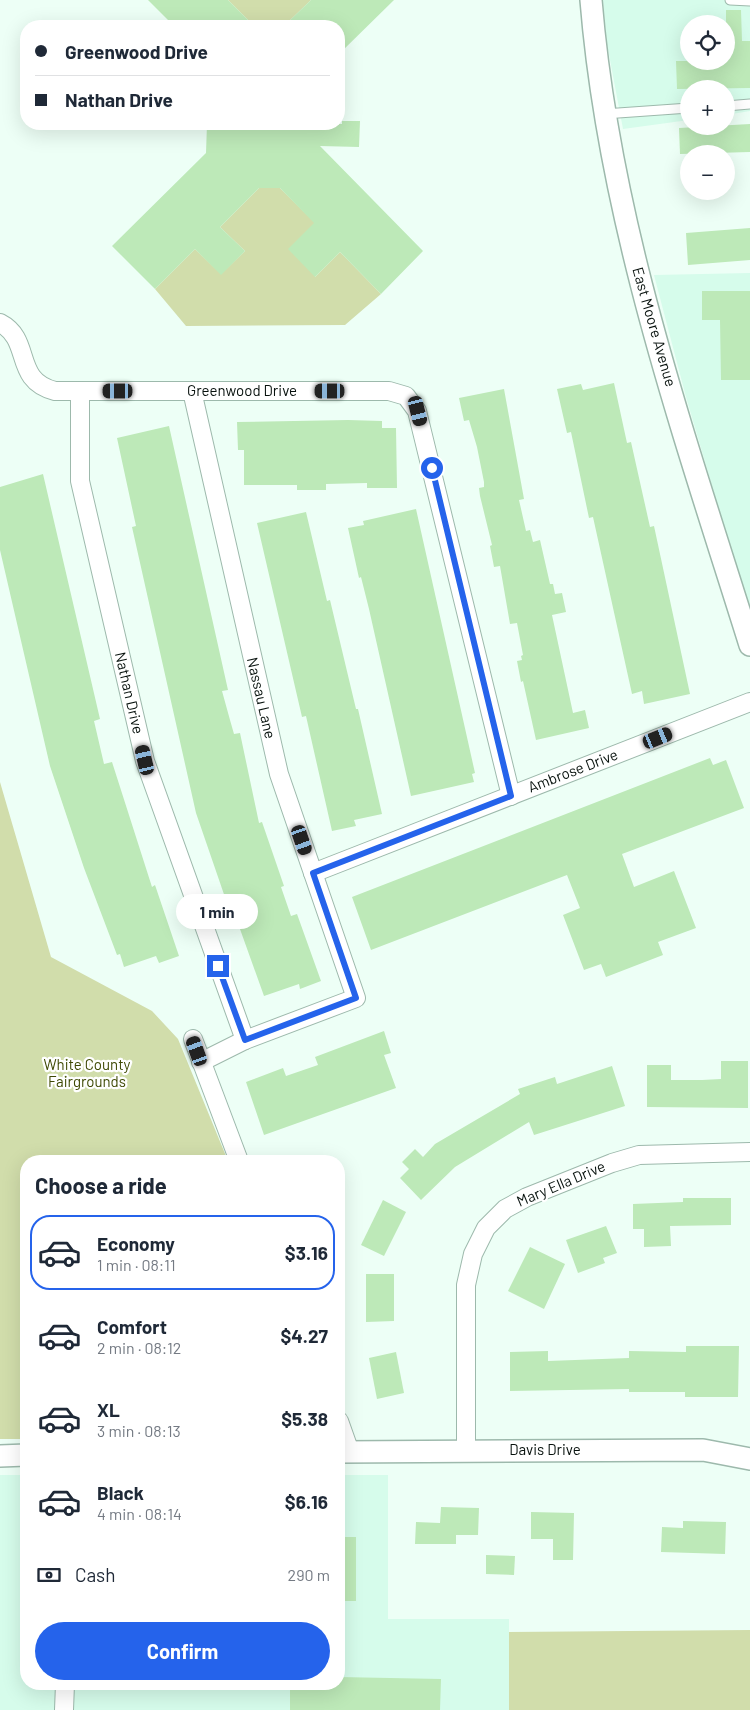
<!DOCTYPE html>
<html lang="en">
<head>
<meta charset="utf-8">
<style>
	body { margin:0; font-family:Barlow,sans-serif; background:#f2f2f3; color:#1f2937; height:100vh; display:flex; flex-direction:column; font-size:19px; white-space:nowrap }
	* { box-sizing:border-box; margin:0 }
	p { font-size:16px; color:#747a83 }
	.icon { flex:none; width:28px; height:28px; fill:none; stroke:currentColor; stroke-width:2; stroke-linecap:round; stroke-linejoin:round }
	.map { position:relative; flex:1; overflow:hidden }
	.drawer { position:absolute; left:20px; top:1155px; width:325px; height:535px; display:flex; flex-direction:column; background:#fff; border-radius:20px; box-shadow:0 5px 20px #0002 }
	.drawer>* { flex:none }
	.top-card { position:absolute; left:20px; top:20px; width:325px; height:110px; border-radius:20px; box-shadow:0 5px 20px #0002; display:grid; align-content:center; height:110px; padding:0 15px; background:#fff }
	.tools { position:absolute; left:680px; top:15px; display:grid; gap:10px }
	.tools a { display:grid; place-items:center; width:55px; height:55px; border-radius:50%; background:#fff; box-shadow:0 5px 20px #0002; font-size:25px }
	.end { position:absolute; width:22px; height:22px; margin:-11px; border:6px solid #2563eb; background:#fff; box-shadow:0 0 0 2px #fff }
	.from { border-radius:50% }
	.bubble { position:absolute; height:35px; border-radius:18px; background:#fff; box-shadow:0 5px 20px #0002; font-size:16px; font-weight:700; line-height:35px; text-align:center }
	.car { position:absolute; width:15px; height:30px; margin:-15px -8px; border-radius:6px; box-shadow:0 0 4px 1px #0007; background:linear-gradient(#222 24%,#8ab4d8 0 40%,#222 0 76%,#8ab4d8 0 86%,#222 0) }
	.top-card b { display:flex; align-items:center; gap:18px; height:48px; font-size:19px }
	.top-card b+b { border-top:1px solid #e0e1e3 }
	.top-card i { width:12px; height:12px; background:#1f2937 }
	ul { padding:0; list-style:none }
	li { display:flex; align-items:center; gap:15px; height:75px; margin:0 10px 8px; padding:0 5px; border:2px solid transparent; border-radius:20px }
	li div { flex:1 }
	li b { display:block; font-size:19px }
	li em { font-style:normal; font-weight:700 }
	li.active { border-color:#2563eb }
	li>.icon { width:45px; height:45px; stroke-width:1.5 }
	h2 { padding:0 15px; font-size:22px; line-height:60px }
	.pay { display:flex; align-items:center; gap:12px; height:55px; padding:0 15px; font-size:19px }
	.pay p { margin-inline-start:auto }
	.button { display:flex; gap:10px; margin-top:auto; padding:10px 15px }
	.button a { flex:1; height:58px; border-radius:30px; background:#2563eb; color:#fff; font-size:20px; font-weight:700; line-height:58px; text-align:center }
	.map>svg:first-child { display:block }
	.built { fill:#d6fceb; fill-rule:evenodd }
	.green { fill:#d1ddab }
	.building { fill:#bde9b8 }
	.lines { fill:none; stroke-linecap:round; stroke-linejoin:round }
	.service-casing { stroke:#9db9ac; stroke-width:11 }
	.minor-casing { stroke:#9db9ac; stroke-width:20 }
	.tertiary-casing { stroke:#9db9ac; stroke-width:24 }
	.service { stroke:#fff; stroke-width:9 }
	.minor { stroke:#fff; stroke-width:18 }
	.tertiary { stroke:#fff; stroke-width:21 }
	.route { stroke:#2563eb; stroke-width:6 }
	.labels { text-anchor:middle; stroke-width:4.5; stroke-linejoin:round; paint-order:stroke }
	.street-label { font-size:15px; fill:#07110d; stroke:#fff }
	.park-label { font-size:15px; fill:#3e4903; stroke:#fff }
</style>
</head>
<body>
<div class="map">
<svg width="750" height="1710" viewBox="0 0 750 1710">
	<rect width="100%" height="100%" fill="#edfff6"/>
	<!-- built -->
	<g class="built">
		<path d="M 603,0 L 750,0 L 750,111 L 726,115 L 726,89 L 689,89 L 689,120 L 623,129 L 607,44 ZM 689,24 L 726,24 L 726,61 L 689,61 Z"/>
		<path d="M 750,273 L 750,615 L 686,397 L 654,275 Z"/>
		<path d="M 0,1475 L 26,1475 L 26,1684 L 339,1684 L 339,1475 L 388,1475 L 388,1619 L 509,1619 L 509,1710 L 0,1710 Z"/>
	</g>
	<!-- green -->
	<g class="green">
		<path d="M 228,0 L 311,0 L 284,26 L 254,26 Z"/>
		<path d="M 259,188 L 280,188 L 315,223 L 315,277 L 340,252 L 381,294 L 345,325 L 186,326 L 155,289 L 195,249 L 221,274 L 245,251 L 220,227 Z"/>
		<path d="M 0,782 L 51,957 L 152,1011 L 178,1039 L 228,1161 L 26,1161 L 26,1439 L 0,1439 Z"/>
		<path d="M 750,1630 L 750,1710 L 509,1710 L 509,1632 Z"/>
	</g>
	<!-- building -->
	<g class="building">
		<path d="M 148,0 L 228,0 L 254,26 L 174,26 Z"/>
		<path d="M 311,0 L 394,0 L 339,54 L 339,26 L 284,26 Z"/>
		<path d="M 726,10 L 741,10 L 742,41 L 750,41 L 750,88 L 677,89 L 676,61 L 726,61 Z"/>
		<path d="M 342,121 L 360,121 L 359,147 L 320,146 L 423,251 L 381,294 L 340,252 L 315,277 L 288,249 L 314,223 L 280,188 L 259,188 L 220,227 L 245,251 L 221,275 L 195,249 L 155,289 L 112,246 L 206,153 L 207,124 L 342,124 Z"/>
		<path d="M 750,124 L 750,152 L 680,154 L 679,128 Z"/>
		<path d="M 750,228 L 750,260 L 688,265 L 686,233 Z"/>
		<path d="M 702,291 L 750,291 L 750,380 L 721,380 L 720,320 L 702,320 Z"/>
		<path d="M 614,383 L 627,443 L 631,442 L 650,527 L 654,526 L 690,694 L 644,704 L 642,691 L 632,694 L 593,517 L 589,518 L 571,432 L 567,433 L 557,389 L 581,384 L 583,390 Z"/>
		<path d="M 504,389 L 524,499 L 519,500 L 526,531 L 530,530 L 533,542 L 540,540 L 550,584 L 553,584 L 555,594 L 562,593 L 566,612 L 552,615 L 573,713 L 585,710 L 589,728 L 536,740 L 523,681 L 521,682 L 517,661 L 522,660 L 521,656 L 523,655 L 517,623 L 510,624 L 500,566 L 494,567 L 490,546 L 492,545 L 480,496 L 479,488 L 484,487 L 484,482 L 477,447 L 469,420 L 464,421 L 459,398 Z"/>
		<path d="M 348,420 L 382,421 L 382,428 L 396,428 L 397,488 L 367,488 L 367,483 L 326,484 L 326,490 L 297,490 L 297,485 L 244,485 L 244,450 L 238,450 L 237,422 Z"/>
		<path d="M 169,426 L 228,690 L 222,691 L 230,720 L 234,734 L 240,733 L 259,823 L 262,822 L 284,886 L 281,887 L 291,916 L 297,914 L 321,981 L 300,989 L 299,984 L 264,996 L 231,904 L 228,906 L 196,813 L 132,527 L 136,526 L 117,438 Z"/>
		<path d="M 43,474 L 100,719 L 94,721 L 104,764 L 112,762 L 152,887 L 155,885 L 179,956 L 159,963 L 156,956 L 124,967 L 120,954 L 117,955 L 84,868 L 50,766 L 0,550 L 0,487 Z"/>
		<path d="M 416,509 L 475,773 L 472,774 L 474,782 L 411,796 L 369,609 L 361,577 L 359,578 L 348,528 L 364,525 L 363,521 Z"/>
		<path d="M 306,512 L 327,601 L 330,600 L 356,709 L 358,709 L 382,814 L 354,820 L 356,826 L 332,831 L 306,716 L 302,717 L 257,523 Z"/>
		<path d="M 710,758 L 713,765 L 726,760 L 744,808 L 622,854 L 634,887 L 674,871 L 696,928 L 658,942 L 663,955 L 606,977 L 601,964 L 584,970 L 563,915 L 580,908 L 567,875 L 371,950 L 352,897 Z"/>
		<path d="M 384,1031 L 391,1053 L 384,1055 L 396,1088 L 264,1135 L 246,1082 L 283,1068 L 286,1076 L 318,1065 L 315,1057 Z"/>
		<path d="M 721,1061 L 748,1061 L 748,1108 L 647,1107 L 647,1065 L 671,1065 L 671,1080 L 702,1080 L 721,1079 Z"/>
		<path d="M 612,1066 L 625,1106 L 534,1135 L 529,1122 L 455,1167 L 421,1200 L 400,1178 L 409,1169 L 402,1162 L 415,1149 L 423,1157 L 435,1144 L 520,1094 L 518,1089 L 555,1077 L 557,1084 Z"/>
		<path d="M 683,1198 L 731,1198 L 731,1225 L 670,1226 L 671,1246 L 644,1247 L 644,1229 L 633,1229 L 633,1204 L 683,1202 Z"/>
		<path d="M 383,1200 L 406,1212 L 384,1256 L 361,1245 Z"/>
		<path d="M 606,1226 L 617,1253 L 603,1258 L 605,1263 L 578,1273 L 566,1240 Z"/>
		<path d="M 530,1247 L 565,1264 L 544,1309 L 508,1291 Z"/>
		<path d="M 366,1274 L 394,1274 L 394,1321 L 366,1322 Z"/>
		<path d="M 686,1346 L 739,1346 L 738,1397 L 685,1397 L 685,1392 L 629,1392 L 629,1389 L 510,1391 L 510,1352 L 548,1351 L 548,1361 L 629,1358 L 629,1351 L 686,1352 Z"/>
		<path d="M 396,1352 L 404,1393 L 377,1399 L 369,1358 Z"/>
		<path d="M 441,1507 L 479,1508 L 478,1535 L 456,1535 L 456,1544 L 415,1544 L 416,1522 L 440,1523 Z"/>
		<path d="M 531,1512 L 574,1513 L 573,1560 L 553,1560 L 553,1539 L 531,1539 Z"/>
		<path d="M 683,1521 L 726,1522 L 725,1554 L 661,1552 L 662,1527 L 683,1528 Z"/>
		<rect x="339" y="1537" width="17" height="64"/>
		<path d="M 486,1555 L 515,1556 L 514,1575 L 486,1574 Z"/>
		<path d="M 339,1677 L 441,1679 L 440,1710 L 290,1710 L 290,1684 L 339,1684 Z"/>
	</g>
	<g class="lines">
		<!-- service casing -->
		<g class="service-casing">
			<g id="service">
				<path d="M 730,0 L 750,1"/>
				<path d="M 726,106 L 750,104"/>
				<path d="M 604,114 L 689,108"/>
			</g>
		</g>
		<!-- minor casing -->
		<g class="minor-casing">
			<g id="minor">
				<path d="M 0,323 C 33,340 12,380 55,391 L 389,391 L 406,396 L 417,411 L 511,796"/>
				<path d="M 80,391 L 80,481 L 145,761 L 245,1040"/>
				<path d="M 192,391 L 279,774 L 356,998 L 245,1040 L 201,1062"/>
				<path d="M 313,873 L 750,702"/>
				<path d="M 193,1039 L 239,1161"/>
				<path d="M 339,1421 L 350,1452"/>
				<path d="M 466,1451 L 466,1285 L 473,1254 L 486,1228 L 505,1209 L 527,1197 L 612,1163 L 639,1155 L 750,1152"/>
				<path d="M 64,1710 L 65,1684"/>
			</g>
		</g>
		<!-- tertiary casing -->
		<g class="tertiary-casing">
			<g id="tertiary">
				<path d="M 591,0 C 609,222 684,434 750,645"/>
				<path d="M 339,1452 L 703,1450 L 750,1459"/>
				<path d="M 0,1456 L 26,1455"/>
			</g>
		</g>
		<!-- service -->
		<use href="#service" class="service"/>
		<!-- minor -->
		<use href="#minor" class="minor"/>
		<!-- tertiary -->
		<use href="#tertiary" class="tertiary"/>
	</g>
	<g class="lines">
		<!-- route -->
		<path class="route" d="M 218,966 L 245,1040 L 356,998 L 313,873 L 511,796 L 432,468"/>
	</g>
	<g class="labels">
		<!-- street labels -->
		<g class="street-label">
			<text transform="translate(654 327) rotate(74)" y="5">East Moore Avenue</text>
			<text x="242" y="396">Greenwood Drive</text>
			<text transform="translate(129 693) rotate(77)" y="5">Nathan Drive</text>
			<text transform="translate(261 698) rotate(77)" y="5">Nassau Lane</text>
			<text transform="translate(573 771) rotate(-21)" y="5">Ambrose Drive</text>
			<text transform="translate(561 1184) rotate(-23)" y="5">Mary Ella Drive</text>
			<text x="545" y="1455">Davis Drive</text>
		</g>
		<!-- park labels -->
		<g class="park-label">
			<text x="87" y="1070">White County<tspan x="87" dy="17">Fairgrounds</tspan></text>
		</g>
	</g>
</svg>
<div class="tools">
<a><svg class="icon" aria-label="locate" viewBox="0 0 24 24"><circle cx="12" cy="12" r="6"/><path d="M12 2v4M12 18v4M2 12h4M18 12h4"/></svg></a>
<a>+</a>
<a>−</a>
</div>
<i class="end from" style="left:432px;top:468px"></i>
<i class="end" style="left:218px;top:966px"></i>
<div class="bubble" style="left:176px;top:894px;width:82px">1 min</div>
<i class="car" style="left:118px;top:391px;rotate:270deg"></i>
<i class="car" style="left:330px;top:391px;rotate:270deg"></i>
<i class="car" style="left:418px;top:411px;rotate:166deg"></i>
<i class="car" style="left:658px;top:738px;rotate:68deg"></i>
<i class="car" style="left:145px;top:760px;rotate:347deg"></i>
<i class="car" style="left:302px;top:840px;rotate:161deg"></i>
<i class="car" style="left:197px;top:1051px;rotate:340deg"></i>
<div class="top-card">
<b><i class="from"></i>Greenwood Drive</b>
<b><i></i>Nathan Drive</b>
</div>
<section class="drawer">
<h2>Choose a ride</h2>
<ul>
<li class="active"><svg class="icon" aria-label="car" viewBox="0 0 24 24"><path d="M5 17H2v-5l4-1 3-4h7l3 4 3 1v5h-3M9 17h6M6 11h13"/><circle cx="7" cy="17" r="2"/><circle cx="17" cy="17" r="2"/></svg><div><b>Economy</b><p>1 min · 08:11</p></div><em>$3.16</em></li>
<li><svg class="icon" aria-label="car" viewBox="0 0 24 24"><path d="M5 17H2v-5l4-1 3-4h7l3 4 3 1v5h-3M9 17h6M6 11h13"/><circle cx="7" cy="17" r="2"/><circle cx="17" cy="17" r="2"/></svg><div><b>Comfort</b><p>2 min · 08:12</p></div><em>$4.27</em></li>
<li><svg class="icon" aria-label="car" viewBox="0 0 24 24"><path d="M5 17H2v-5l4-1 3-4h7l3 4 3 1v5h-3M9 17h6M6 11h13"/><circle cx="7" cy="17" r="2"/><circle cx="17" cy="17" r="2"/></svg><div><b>XL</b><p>3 min · 08:13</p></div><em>$5.38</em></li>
<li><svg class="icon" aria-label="car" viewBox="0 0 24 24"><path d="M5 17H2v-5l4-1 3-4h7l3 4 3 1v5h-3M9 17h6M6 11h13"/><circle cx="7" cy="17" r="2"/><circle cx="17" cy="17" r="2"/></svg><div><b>Black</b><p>4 min · 08:14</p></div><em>$6.16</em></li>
</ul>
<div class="pay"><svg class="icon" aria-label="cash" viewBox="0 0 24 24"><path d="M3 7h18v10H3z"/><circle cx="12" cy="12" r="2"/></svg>Cash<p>290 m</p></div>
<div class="button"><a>Confirm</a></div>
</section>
</div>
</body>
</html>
